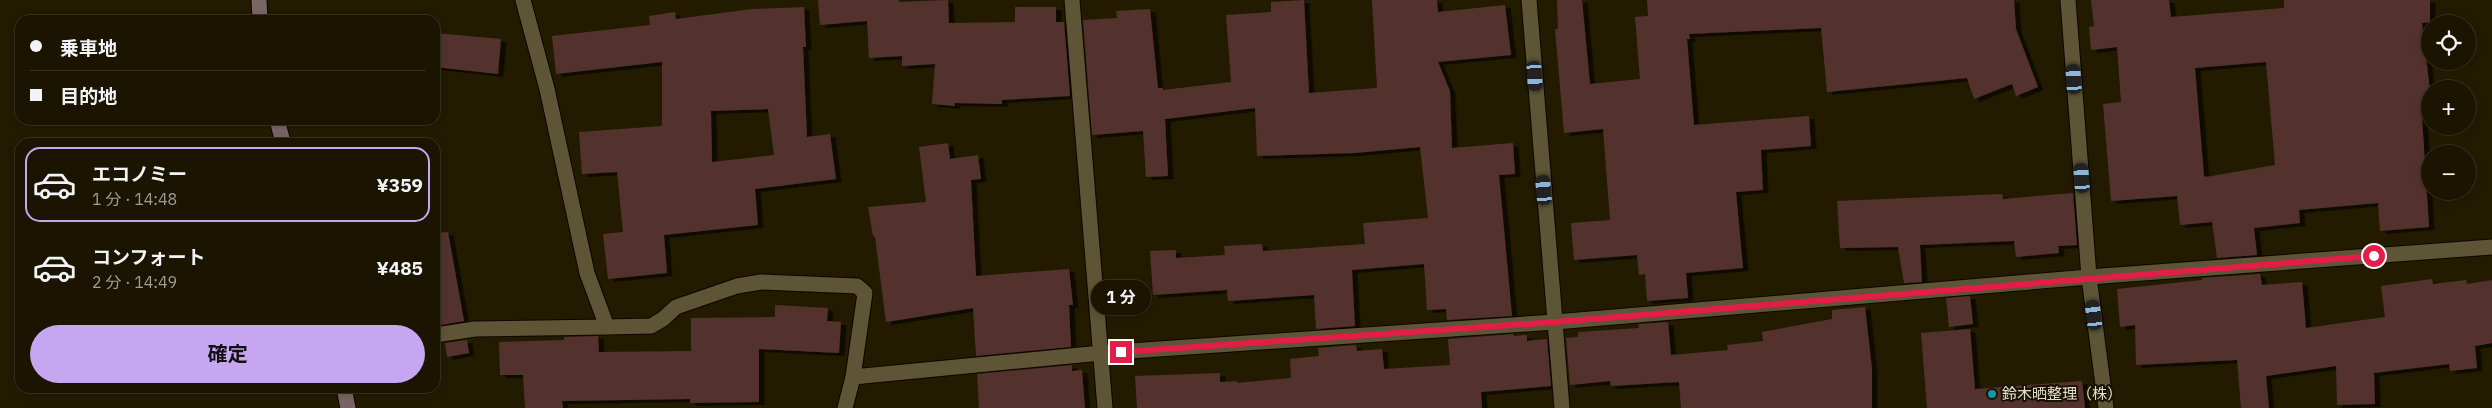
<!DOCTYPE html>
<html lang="ja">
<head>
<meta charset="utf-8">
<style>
	body { margin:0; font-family:"IBM Plex Sans","Noto Sans JP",sans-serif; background:#231d0a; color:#f1f3f6; height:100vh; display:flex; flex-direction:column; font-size:19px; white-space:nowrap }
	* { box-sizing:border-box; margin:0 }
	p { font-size:16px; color:#9f9e99 }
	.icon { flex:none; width:28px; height:28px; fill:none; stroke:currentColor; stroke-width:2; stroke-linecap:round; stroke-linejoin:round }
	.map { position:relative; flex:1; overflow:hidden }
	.drawer { position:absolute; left:15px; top:138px; width:425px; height:255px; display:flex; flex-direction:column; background:#1a1400; border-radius:15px; box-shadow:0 2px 8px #0003,0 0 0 1px #383322 }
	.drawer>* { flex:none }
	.hud { position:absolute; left:15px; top:15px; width:425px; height:110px; border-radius:15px; box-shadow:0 2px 8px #0003,0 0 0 1px #383322; display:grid; align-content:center; height:110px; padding:0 15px; background:#1a1400 }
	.tools { position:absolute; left:2421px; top:15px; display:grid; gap:10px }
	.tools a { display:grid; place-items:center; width:55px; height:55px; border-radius:50%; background:#1a1400; box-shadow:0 2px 8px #0003,0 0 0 1px #383322; font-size:25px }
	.end { position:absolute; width:22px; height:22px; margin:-11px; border:6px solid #e11d48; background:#fff; box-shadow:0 0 0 2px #fff }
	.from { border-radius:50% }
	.bubble { position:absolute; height:35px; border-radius:18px; background:#1a1400; box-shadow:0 2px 8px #0003,0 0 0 1px #383322; font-size:16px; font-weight:700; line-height:35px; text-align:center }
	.car { position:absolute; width:15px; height:30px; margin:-15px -8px; border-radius:6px; box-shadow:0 0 4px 1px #0007; background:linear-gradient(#222 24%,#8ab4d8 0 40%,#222 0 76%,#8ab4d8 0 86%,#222 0) }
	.hud b { display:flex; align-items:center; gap:18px; height:48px; font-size:19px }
	.hud b+b { border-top:1px solid #383322 }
	.hud i { width:12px; height:12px; background:#f1f3f6 }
	ul { padding:9px 0 0; list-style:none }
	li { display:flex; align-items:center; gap:15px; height:75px; margin:0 10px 8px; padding:0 5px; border:2px solid transparent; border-radius:15px }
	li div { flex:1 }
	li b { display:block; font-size:19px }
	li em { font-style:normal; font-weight:700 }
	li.on { border-color:#c6a6f0 }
	li>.icon { width:45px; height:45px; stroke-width:1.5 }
	.action { display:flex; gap:10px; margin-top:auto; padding:10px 15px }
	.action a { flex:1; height:58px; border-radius:30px; background:#c6a6f0; color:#111; font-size:20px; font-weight:700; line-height:58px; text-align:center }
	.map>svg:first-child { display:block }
	.building { fill:#52322f; fill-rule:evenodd; filter:url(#shadow) }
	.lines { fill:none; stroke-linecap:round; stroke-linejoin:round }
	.street-casing { stroke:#0c0600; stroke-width:17 }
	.secondary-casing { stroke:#0c0600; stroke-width:17 }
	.street { stroke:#5e5536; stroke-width:15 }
	.secondary { stroke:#7a6565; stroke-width:15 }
	.route { stroke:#e11d48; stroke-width:6 }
	.culture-dot { fill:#0f9aa8; stroke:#181200; stroke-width:2 }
	.labels { text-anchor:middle; stroke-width:4; stroke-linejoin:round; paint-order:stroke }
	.poi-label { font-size:15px; fill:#e3decc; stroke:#181200; text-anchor:start }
</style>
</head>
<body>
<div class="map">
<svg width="2492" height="408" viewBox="0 0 2492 408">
	<defs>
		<filter id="shadow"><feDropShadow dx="5.5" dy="3" stdDeviation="0" flood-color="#0009"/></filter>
	</defs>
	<rect width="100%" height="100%" fill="#231b00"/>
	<!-- building -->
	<g class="building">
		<path d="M 818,0 L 899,0 L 899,2 L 948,0 L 949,23 L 1015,22 L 1015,7 L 1056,7 L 1056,22 L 1064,22 L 1070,96 L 1002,100 L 1002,104 L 955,103 L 955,106 L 932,104 L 935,64 L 902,66 L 902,56 L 869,58 L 867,21 L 820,25 Z"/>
		<path d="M 1304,0 L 1309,93 L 1377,88 L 1372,0 L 1437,0 L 1438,12 L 1505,5 L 1511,55 L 1438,62 L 1450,91 L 1452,148 L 1513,143 L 1515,174 L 1499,175 L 1512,316 L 1447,320 L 1446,309 L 1427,310 L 1424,264 L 1352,270 L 1355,326 L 1316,329 L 1314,295 L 1228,301 L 1227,290 L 1153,295 L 1150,251 L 1176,250 L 1176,258 L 1225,255 L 1224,246 L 1262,244 L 1263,251 L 1365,244 L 1363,223 L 1428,218 L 1420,147 L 1355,153 L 1257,156 L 1255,108 L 1165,119 L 1168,176 L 1146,177 L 1143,131 L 1092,135 L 1083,20 L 1117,18 L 1116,11 L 1150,9 L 1158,88 L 1163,88 L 1163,90 L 1231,82 L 1226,15 L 1271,12 L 1271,2 Z"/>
		<path d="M 1557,0 L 1582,0 L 1590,84 L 1640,79 L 1635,17 L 1648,16 L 1647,0 L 2014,0 L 2016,29 L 2038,87 L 2016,96 L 2012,84 L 1974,99 L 1967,78 L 1827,92 L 1821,28 L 1689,34 L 1690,39 L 1687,39 L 1694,125 L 1809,116 L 1811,146 L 1761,150 L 1763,190 L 1736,192 L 1743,268 L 1686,273 L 1688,298 L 1647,301 L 1645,274 L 1639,275 L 1637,255 L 1574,260 L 1571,223 L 1610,220 L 1603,129 L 1564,133 L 1555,29 L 1558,29 Z"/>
		<path d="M 2091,0 L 2169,0 L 2171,17 L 2284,8 L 2284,0 L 2430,0 L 2430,22 L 2422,23 L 2430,91 L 2430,116 L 2422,117 L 2429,227 L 2380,231 L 2378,203 L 2299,210 L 2300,223 L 2254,228 L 2257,255 L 2217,258 L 2212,222 L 2180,225 L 2177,196 L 2111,201 L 2103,104 L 2121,102 L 2117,47 L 2091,50 L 2089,27 L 2094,26 ZM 2266,62 L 2275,165 L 2206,177 L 2204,176 L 2195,68 Z"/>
		<path d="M 804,7 L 806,47 L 803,47 L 807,137 L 830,134 L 836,179 L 755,189 L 758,225 L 664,235 L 667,273 L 608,279 L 603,234 L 623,232 L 617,172 L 582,174 L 579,132 L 662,126 L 662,62 L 556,74 L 552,36 L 650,25 L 649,16 L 675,12 L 676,19 L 752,9 ZM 768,109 L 774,155 L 712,162 L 711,111 Z"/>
		<path d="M 435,33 L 501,39 L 498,74 L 435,67 Z"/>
		<path d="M 948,143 L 950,159 L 978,155 L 981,179 L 971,180 L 976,276 L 1069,269 L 1073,305 L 1069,305 L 1071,347 L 976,356 L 973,308 L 886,322 L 875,237 L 873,236 L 868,207 L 926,202 L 919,147 Z"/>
		<path d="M 2073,193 L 2077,245 L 2058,246 L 2059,253 L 2016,257 L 2014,241 L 1920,245 L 1922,282 L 1904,283 L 1898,247 L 1840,248 L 1837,201 L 2002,194 L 2003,199 Z"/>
		<path d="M 448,232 L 464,321 L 441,325 L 438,306 L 435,306 L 435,233 Z"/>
		<path d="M 2260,274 L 2262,285 L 2302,282 L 2306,328 L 2385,317 L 2381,286 L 2432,279 L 2433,284 L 2466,280 L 2467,284 L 2492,280 L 2492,343 L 2475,346 L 2477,368 L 2450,371 L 2449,364 L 2374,373 L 2375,404 L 2337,405 L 2336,366 L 2266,376 L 2269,408 L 2241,408 L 2237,360 L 2136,365 L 2135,325 L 2120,327 L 2117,289 L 2202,280 L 2202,278 Z"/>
		<path d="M 1970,296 L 1973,324 L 1949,327 L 1946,298 Z"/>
		<path d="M 775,305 L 828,308 L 827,321 L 841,322 L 839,353 L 759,349 L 759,402 L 690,403 L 690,399 L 562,401 L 563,408 L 525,408 L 523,375 L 500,375 L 499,342 L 564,340 L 564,337 L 598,336 L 599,352 L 691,351 L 691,318 L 775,317 Z"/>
		<path d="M 1865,307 L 1872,369 L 1872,408 L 1681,408 L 1679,382 L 1611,386 L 1610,381 L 1570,385 L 1566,338 L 1578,337 L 1578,332 L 1639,328 L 1638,324 L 1668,322 L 1671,355 L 1728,350 L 1727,345 L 1763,341 L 1762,332 L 1832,319 L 1832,310 Z"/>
		<path d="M 1970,329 L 1975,389 L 2082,381 L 2085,408 L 1927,408 L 1921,333 Z"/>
		<path d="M 1513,334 L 1514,336 L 1527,335 L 1527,341 L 1547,339 L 1551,386 L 1481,392 L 1482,408 L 1137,408 L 1135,376 L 1220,373 L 1220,382 L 1237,381 L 1237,383 L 1291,378 L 1290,359 L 1319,356 L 1318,348 L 1356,345 L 1357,351 L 1382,349 L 1384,369 L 1450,365 L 1448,339 Z"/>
		<path d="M 467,340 L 469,353 L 447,357 L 445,343 Z"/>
		<path d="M 1072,365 L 1072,371 L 1082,370 L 1085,408 L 979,408 L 977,374 Z"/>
	</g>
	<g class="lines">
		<!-- street casing -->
		<g class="street-casing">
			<g id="street">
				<path d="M 523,0 L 547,89 L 587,273 L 607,327 L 651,326 L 663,319 L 676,307 L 737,286 L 761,282 L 857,286 L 865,293 L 853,377"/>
				<path d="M 1072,0 L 1105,408"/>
				<path d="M 1529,0 L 1562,408"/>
				<path d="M 2068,0 L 2089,277 L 2106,408"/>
				<path d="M 435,335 L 475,329 L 607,327"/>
				<path d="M 845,408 L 853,377 L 1101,353 L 1555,322 L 2089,277 L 2492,247"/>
			</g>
		</g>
		<!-- secondary casing -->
		<g class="secondary-casing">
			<g id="secondary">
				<path d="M 259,0 L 260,20"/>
				<path d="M 277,120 L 283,142"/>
				<path d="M 344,388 L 348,408"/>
			</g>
		</g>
		<!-- street -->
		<use href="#street" class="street"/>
		<!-- secondary -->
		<use href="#secondary" class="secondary"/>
	</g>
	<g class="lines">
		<!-- route -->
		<path class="route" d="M 1121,352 L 1555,322 L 2374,256"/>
	</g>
	<!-- markers -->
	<circle class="culture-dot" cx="1992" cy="394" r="5"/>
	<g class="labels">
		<!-- poi labels -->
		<g class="poi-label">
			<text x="2002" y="399">鈴木晒整理（株）</text>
		</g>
	</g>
</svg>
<div class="tools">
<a><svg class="icon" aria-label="locate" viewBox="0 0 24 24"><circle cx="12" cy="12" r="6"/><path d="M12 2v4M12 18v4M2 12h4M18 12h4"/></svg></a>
<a>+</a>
<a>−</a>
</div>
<i class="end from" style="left:2374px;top:256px"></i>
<i class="end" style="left:1121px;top:352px"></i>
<div class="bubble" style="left:1091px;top:280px;width:60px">1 分</div>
<i class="car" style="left:1535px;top:76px;rotate:176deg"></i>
<i class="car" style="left:2074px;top:79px;rotate:356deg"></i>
<i class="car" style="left:2082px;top:178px;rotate:356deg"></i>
<i class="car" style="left:1544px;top:190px;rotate:355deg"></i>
<i class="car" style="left:2094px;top:315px;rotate:353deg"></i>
<div class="hud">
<b><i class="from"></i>乗車地</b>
<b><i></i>目的地</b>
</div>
<section class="drawer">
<ul>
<li class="on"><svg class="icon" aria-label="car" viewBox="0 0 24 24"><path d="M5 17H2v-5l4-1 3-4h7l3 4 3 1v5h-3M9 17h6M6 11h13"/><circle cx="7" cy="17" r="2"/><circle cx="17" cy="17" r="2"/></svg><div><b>エコノミー</b><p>1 分 · 14:48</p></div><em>¥359</em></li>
<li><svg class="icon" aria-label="car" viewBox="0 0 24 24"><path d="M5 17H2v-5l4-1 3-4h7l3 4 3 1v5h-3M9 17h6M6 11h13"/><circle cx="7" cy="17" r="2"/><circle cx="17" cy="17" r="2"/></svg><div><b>コンフォート</b><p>2 分 · 14:49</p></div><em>¥485</em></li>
</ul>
<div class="action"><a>確定</a></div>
</section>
</div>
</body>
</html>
